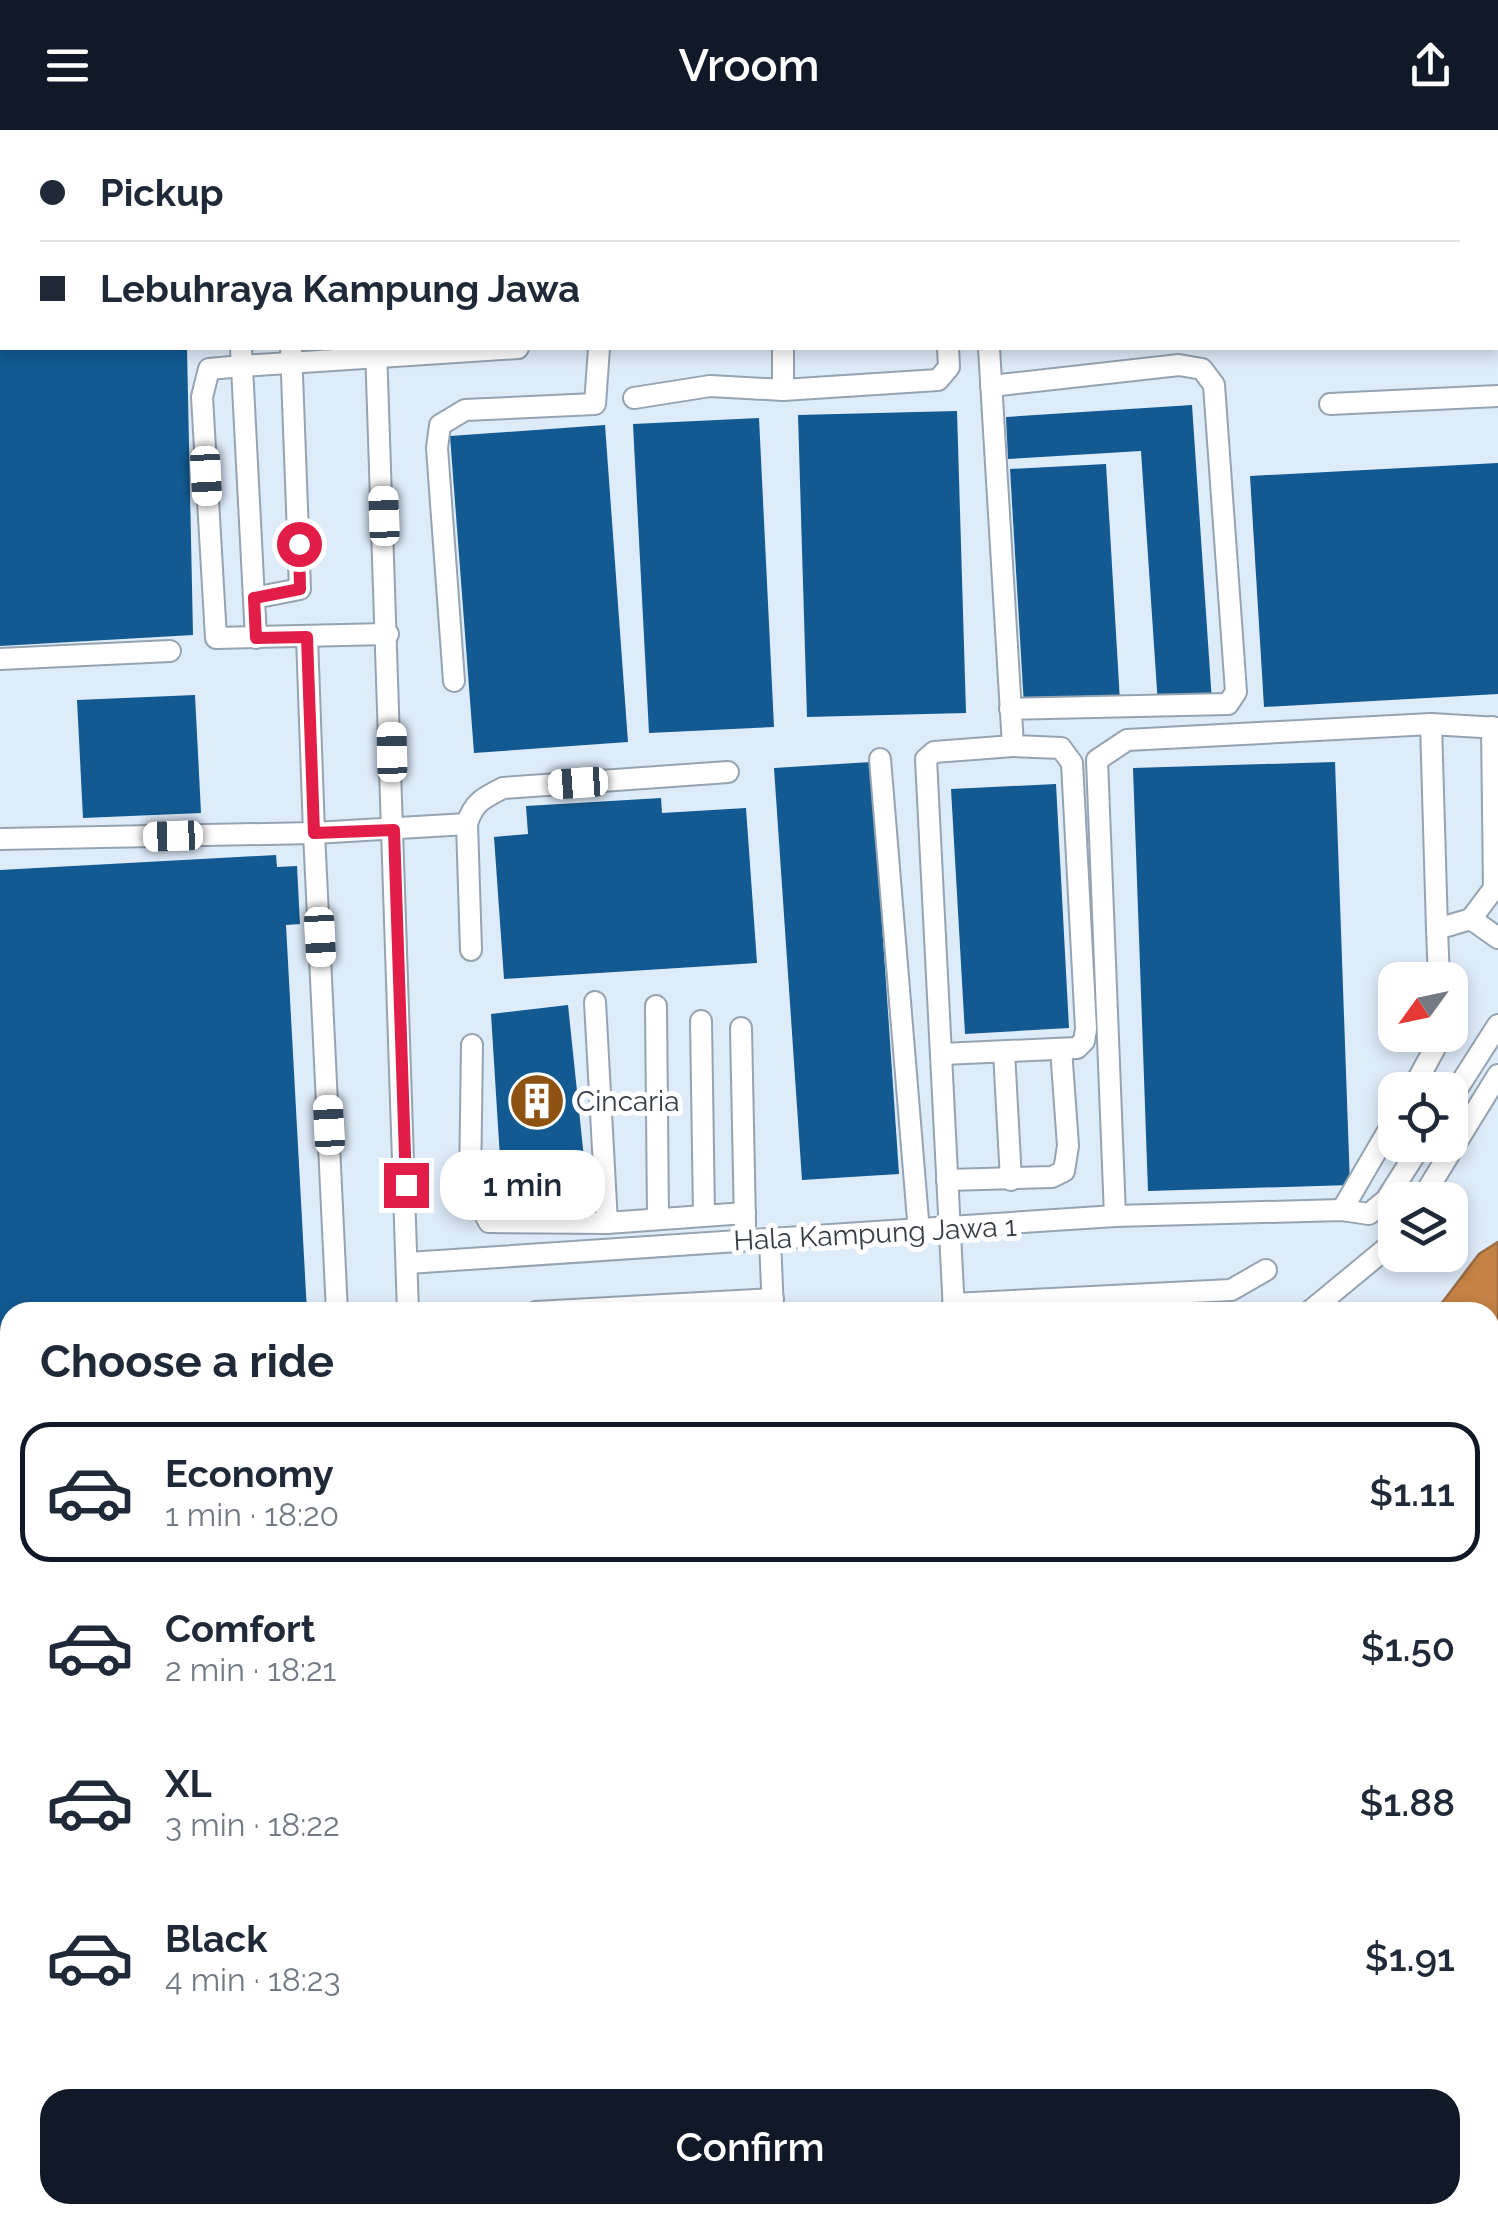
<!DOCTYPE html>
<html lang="en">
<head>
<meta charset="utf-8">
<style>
	body { margin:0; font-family:Raleway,sans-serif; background:#f6f6f7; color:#1f2937; height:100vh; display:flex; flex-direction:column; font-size:38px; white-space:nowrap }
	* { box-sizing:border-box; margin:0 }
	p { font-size:32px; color:#747a83 }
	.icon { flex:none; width:55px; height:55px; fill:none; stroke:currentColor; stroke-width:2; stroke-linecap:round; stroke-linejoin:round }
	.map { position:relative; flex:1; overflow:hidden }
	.sheet { position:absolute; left:0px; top:1172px; width:1500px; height:922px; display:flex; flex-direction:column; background:#fff; border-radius:30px 30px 0 0; box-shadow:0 5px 15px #0003 }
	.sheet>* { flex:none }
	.guide { position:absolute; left:0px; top:0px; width:1500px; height:220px; box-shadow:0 5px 15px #0003; display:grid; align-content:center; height:220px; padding:0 40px; background:#fff }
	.needle { width:65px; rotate:237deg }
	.fabs { position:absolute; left:1378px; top:832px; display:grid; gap:20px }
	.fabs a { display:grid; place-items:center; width:90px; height:90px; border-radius:20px; background:#fff; box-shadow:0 5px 15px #0003; font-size:50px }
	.end { position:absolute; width:45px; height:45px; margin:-22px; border:12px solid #e11d48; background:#fff; box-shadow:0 0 0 5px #fff }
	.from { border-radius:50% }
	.bubble { position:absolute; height:70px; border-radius:30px; background:#fff; box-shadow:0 5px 15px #0003; font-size:32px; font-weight:600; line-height:70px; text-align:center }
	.car { position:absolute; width:30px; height:60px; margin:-30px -15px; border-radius:12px; box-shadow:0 0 8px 2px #0007; background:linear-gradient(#fff 24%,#345 0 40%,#fff 0 76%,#345 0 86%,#fff 0) }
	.guide b { display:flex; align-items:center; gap:35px; height:95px; font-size:38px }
	.guide b+b { border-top:2px solid #e0e1e3 }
	.guide i { width:25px; height:25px; background:#1f2937 }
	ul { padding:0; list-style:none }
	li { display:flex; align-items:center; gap:30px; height:140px; margin:0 20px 15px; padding:0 20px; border:5px solid transparent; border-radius:30px }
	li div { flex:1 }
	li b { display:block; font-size:38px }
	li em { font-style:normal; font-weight:600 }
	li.on { border-color:#111827 }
	li>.icon { width:90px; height:90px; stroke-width:1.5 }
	h2 { padding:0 40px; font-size:45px; line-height:120px }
	.cta { display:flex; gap:20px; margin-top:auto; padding:20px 40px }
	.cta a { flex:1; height:115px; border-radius:30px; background:#111827; color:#fff; font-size:40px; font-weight:600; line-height:115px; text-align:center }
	header { display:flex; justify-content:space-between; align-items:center; height:130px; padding:0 40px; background:#111827; color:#fff; font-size:45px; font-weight:600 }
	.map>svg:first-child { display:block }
	.water { fill:#c48245; stroke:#9a6d44; stroke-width:2.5 }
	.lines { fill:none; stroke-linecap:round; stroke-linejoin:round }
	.canal { stroke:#c48245; stroke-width:22 }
	.building { fill:#125a91 }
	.minor-casing { stroke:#96a3b0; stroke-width:24 }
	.highway-casing { stroke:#cbcdce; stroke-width:34 }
	.minor { stroke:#fff; stroke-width:20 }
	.highway { stroke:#80b6e8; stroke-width:30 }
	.route { stroke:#e11d48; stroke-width:12 }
	.labels { text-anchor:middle; stroke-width:10; stroke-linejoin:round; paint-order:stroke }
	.poi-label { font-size:28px; fill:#373d42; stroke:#fff; text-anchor:start }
	.street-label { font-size:28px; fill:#373d42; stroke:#fff }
</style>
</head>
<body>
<header><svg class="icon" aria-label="menu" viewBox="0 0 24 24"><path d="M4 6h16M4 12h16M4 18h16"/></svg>Vroom<svg class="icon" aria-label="share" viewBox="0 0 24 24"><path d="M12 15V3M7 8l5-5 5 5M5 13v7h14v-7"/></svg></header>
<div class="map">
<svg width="1498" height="2094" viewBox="0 0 1498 2094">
	<rect width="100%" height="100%" fill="#deebf9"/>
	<!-- water -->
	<path class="water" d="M 1498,1112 L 1498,1270 L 1490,1281 L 1490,1182 L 1435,1182 L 1479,1124 Z"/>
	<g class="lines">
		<!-- canal -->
		<path class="canal" d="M 1354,2085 L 1368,2094"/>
	</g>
	<!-- building -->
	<g class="building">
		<path d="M 0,218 L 187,218 L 193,505 L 0,516 Z"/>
		<path d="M 1192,275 L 1212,572 L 1158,575 L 1141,321 L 1008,329 L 1006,287 Z"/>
		<path d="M 957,281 L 966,583 L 807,587 L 798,285 Z"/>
		<path d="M 759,288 L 774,597 L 649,603 L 633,294 Z"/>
		<path d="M 605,295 L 628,612 L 474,623 L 450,306 Z"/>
		<path d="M 1498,333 L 1498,564 L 1264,577 L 1250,346 Z"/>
		<path d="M 1106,334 L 1120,571 L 1024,576 L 1010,339 Z"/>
		<path d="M 195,565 L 201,683 L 83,688 L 77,570 Z"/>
		<path d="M 871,632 L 899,1044 L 802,1050 L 774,638 Z"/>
		<path d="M 1335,632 L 1350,1055 L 1148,1061 L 1133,638 Z"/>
		<path d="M 1056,654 L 1069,898 L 965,904 L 951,659 Z"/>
		<path d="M 661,668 L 662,683 L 746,678 L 757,833 L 504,849 L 494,707 L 528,704 L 526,676 Z"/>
		<path d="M 276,725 L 277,737 L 297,736 L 300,794 L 286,795 L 307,1182 L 10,1182 L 10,1334 L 0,1334 L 0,740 Z"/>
		<path d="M 568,875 L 587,1057 L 502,1060 L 491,884 Z"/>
		<path d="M 1251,1176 L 1251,1182 L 1102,1182 L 1102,1179 Z"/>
		<path d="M 59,2085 L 119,2085 L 119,2092 L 60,2094 Z"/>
		<rect x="131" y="2085" width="46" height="9"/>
	</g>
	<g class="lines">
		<!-- minor casing -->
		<g class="minor-casing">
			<g id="minor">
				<path d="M 240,0 L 243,2"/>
				<path d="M 343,0 L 344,2"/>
				<path d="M 383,0 L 384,2"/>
				<path d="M 437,0 L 437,2"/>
				<path d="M 481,0 L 481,2"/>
				<path d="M 742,0 L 743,2"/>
				<path d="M 797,0 L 798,2"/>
				<path d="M 838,0 L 838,2"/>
				<path d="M 1270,0 L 1270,2"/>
				<path d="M 0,69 L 2,69"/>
				<path d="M 241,218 L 256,508"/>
				<path d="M 376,218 L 408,1182"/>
				<path d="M 991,256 L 1179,235 L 1202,239 L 1214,255 L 1236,562 L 1228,574 L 1010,579"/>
				<path d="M 783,260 L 938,250 L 949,237 L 948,218"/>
				<path d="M 634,268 L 710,256 L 783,260 L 783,218"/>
				<path d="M 1330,274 L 1498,266"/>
				<path d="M 254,468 L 300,459 L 291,218"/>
				<path d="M 388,504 L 216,508 L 202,267 L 209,239 L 242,236 L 518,218"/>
				<path d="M 307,507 L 314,703 L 467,694"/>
				<path d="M 0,529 L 170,521"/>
				<path d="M 454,551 L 437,318 L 440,295 L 465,280 L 595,274 L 599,218"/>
				<path d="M 1431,594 L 1437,799"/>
				<path d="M 1492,597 L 1494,759"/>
				<path d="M 880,629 L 919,1102"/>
				<path d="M 0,709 L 314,703 L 337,1182"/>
				<path d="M 1471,789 L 1498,808"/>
				<path d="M 471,820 L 467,694 C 473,673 483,668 503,658 L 728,642"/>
				<path d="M 1439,850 L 1437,799 L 1471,789 L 1498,753"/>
				<path d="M 595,872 L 607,1093"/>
				<path d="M 656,876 L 658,1087"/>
				<path d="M 701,891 L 704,1085"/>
				<path d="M 741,898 L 745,1094"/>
				<path d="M 472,915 L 470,1056 L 489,1092 L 607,1093 L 745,1083"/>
				<path d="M 1004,922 L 1011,1050"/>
				<path d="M 942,924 L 1077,918 L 1084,911 L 1086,899 L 1072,633 L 1061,618 L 1013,616 L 989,218"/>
				<path d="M 1412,960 L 1442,905"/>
				<path d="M 1450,970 L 1498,895"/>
				<path d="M 947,1050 L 1052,1047 L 1064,1041 L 1068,1016 L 1061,919"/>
				<path d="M 1421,1070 L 1498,945"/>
				<path d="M 1342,1080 L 1395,989"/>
				<path d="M 1115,1086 L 1097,630 L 1127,610 L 1431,594 L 1498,598"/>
				<path d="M 770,1109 L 773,1182"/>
				<path d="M 408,1133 L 1115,1086 L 1342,1080 L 1369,1084 L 1386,1070 L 1421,1015"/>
				<path d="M 953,1174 L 1231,1160 L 1266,1140"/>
				<path d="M 536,1182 L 773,1169"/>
				<path d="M 954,1182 L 926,629 L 934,622 L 1013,616"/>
				<path d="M 1309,1182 L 1395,1111"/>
				<path d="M 0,1343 L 10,1341"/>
				<path d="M 1490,1402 L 1498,1390"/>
				<path d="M 0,1413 L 10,1411"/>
				<path d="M 1490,1476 L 1498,1478"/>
				<path d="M 0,1491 L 10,1491"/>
				<path d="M 1490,1512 L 1498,1512"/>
				<path d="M 0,1666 L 7,1653 L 10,1585"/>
				<path d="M 38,2085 L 39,2094"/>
				<path d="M 208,2085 L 208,2094"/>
				<path d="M 1244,2085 L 1259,2094"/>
				<path d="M 915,2094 L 917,2085"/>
				<path d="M 1080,2094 L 1081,2085"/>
				<path d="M 1119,2094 L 1187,2087 L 1204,2094"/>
			</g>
		</g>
		<!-- highway casing -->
		<g class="highway-casing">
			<g id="highway">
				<path d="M 32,2 L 38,0"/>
				<path d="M 0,17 L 2,16"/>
			</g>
		</g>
		<!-- minor -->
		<use href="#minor" class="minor"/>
		<!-- highway -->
		<use href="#highway" class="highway"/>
	</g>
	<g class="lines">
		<!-- route -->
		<path class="route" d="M 299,414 L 300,459 L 254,468 L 256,508 L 307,507 L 314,703 L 394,700 L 406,1055"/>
	</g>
	<!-- icons -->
	<defs>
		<g id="building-disc" transform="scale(2.875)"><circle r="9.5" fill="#8e5212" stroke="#fff"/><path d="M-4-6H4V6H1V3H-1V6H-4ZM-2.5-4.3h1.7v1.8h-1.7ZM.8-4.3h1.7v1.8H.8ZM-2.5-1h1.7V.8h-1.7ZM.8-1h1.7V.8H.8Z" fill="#fff"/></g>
	</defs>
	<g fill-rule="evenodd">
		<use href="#building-disc" x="537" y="971"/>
	</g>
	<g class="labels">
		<!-- poi labels -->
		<g class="poi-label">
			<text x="576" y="981">Cincaria</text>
		</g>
		<!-- street labels -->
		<g class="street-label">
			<text transform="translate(875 1103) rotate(-3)" y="10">Hala Kampung Jawa 1</text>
		</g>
	</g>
</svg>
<div class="fabs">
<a><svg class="needle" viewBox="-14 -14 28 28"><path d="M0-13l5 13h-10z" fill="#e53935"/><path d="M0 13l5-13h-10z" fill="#747a83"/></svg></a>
<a><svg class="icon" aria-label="locate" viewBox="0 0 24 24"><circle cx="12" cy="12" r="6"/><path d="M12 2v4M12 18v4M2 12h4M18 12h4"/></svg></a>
<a><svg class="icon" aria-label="layers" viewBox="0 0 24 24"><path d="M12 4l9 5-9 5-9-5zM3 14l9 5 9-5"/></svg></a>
</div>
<i class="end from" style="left:299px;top:414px"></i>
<i class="end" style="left:406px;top:1055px"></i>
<div class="bubble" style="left:440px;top:1020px;width:165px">1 min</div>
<i class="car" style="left:206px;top:346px;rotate:177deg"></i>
<i class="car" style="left:384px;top:386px;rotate:358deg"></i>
<i class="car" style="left:392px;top:622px;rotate:359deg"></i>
<i class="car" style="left:578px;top:653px;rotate:266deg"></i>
<i class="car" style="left:173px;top:706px;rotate:268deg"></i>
<i class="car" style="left:320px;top:807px;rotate:177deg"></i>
<i class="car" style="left:329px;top:995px;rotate:357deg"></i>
<div class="guide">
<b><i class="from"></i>Pickup</b>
<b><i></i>Lebuhraya Kampung Jawa</b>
</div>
<section class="sheet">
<h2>Choose a ride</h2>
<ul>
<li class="on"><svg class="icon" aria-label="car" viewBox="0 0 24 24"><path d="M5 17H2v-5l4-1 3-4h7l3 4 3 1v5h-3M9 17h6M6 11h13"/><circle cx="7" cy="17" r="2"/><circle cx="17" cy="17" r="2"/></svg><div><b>Economy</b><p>1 min · 18:20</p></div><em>$1.11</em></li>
<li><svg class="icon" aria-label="car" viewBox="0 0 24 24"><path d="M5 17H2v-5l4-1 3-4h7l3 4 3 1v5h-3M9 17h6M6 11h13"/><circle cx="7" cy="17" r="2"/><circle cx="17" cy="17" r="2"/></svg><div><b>Comfort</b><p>2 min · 18:21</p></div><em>$1.50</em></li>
<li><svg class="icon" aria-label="car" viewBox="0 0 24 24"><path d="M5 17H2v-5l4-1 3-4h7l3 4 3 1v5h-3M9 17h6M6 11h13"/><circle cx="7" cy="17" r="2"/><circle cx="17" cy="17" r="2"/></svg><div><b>XL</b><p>3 min · 18:22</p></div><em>$1.88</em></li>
<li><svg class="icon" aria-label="car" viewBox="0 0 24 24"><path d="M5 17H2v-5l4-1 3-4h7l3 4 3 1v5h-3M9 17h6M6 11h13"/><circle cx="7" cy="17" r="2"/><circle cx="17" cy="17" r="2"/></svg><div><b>Black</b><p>4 min · 18:23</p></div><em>$1.91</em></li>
</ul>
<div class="cta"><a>Confirm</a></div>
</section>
</div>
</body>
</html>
